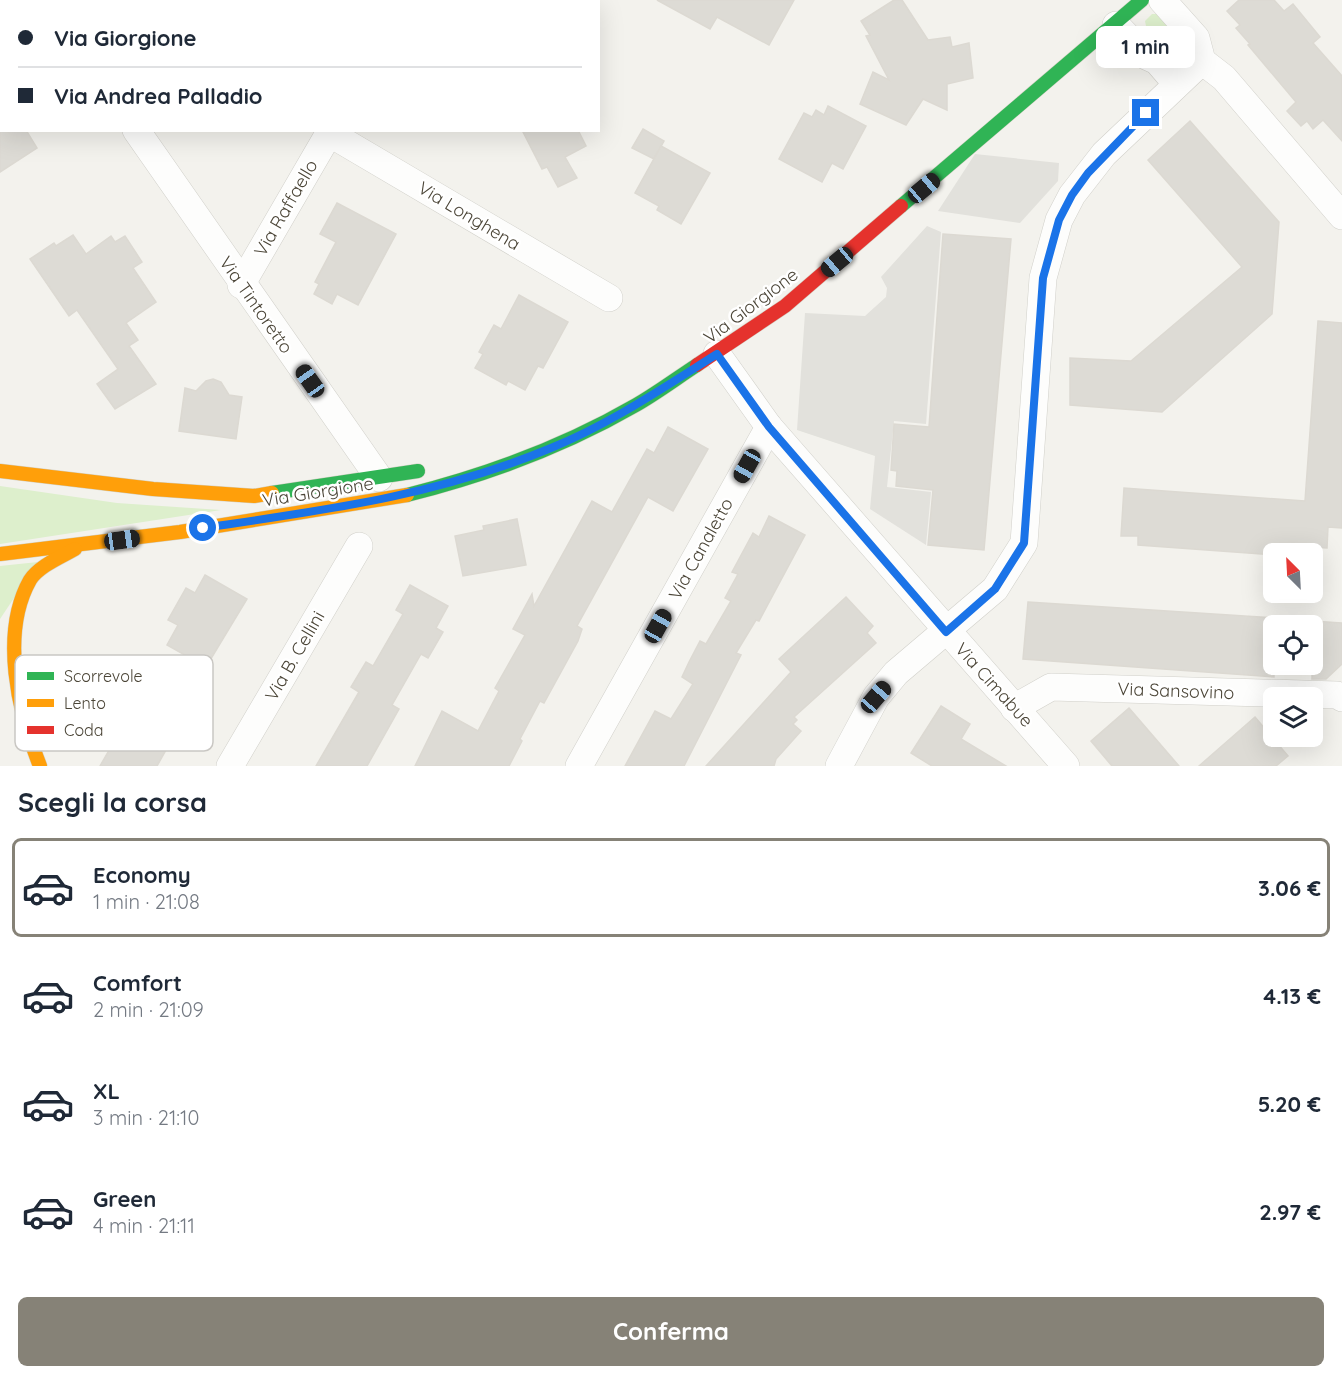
<!DOCTYPE html>
<html lang="it">
<head>
<meta charset="utf-8">
<style>
	body { margin:0; font-family:Quicksand,sans-serif; background:#f6f6f7; color:#1f2937; height:100vh; display:flex; flex-direction:column; font-size:22px; white-space:nowrap }
	* { box-sizing:border-box; margin:0 }
	p { font-size:20px; color:#747a83 }
	.icon { flex:none; width:33px; height:33px; fill:none; stroke:currentColor; stroke-width:2; stroke-linecap:round; stroke-linejoin:round }
	.map { position:relative; height:766px; overflow:hidden }
	.panel { display:flex; flex-direction:column; background:#fff; flex:1 }
	.panel>* { flex:none }
	.banner { position:absolute; left:0px; top:0px; width:600px; height:132px; box-shadow:0 6px 24px #0002; display:grid; align-content:center; height:132px; padding:0 18px; background:#fff }
	.needle { width:39px; rotate:336deg }
	.buttons { position:absolute; left:1263px; top:543px; display:grid; gap:12px }
	.buttons a { display:grid; place-items:center; width:60px; height:60px; border-radius:9px; background:#fff; box-shadow:0 6px 24px #0002; font-size:30px }
	.end { position:absolute; width:27px; height:27px; margin:-14px; border:8px solid #1a73e8; background:#fff; box-shadow:0 0 0 3px #fff }
	.from { border-radius:50% }
	.bubble { position:absolute; height:42px; border-radius:9px; background:#fff; box-shadow:0 6px 24px #0002; font-size:20px; font-weight:800; line-height:42px; text-align:center }
	.car { position:absolute; width:18px; height:36px; margin:-18px -9px; border-radius:8px; box-shadow:0 0 4px 2px #0007; background:linear-gradient(#222 24%,#8ab4d8 0 40%,#222 0 76%,#8ab4d8 0 86%,#222 0) }
	.banner b { display:flex; align-items:center; gap:21px; height:57px; font-size:22px }
	.banner b+b { border-top:2px solid #e0e1e3 }
	.banner i { width:15px; height:15px; background:#1f2937 }
	ul { padding:0; list-style:none }
	li { display:flex; align-items:center; gap:18px; height:99px; margin:0 12px 9px; padding:0 6px; border:3px solid transparent; border-radius:9px }
	li div { flex:1 }
	li b { display:block; font-size:22px }
	li em { font-style:normal; font-weight:800 }
	li.active { border-color:#868277 }
	li>.icon { width:54px; height:54px; stroke-width:1.5 }
	h2 { padding:0 18px; font-size:27px; line-height:72px }
	.primary-button { display:flex; gap:12px; margin-top:auto; padding:12px 18px }
	.primary-button a { flex:1; height:69px; border-radius:9px; background:#868277; color:#fff; font-size:24px; font-weight:800; line-height:69px; text-align:center }
	.map>svg:first-child { display:block }
	.green { fill:#ddefcc }
	.parking { fill:#e2e1dc }
	.building { fill:#dddbd5; stroke:#dcd9d2; stroke-width:1.5 }
	.lines { fill:none; stroke-linecap:round; stroke-linejoin:round }
	.street-casing { stroke:#d1d0ca; stroke-width:28 }
	.fast-casing { stroke:#d3d0c3; stroke-width:15 }
	.slow-casing { stroke:#d3d0c3; stroke-width:15 }
	.jam-casing { stroke:#d3d0c3; stroke-width:15 }
	.street { stroke:#fdfdfc; stroke-width:27 }
	.fast { stroke:#30b455; stroke-width:14 }
	.slow { stroke:#ff9f0a; stroke-width:14 }
	.jam { stroke:#e5322d; stroke-width:14 }
	.route { stroke:#1a73e8; stroke-width:8 }
	.labels { text-anchor:middle; stroke-width:5; stroke-linejoin:round; paint-order:stroke }
	.street-label { font-size:18px; fill:#4b4537; stroke:#fff }
	.key { fill:#fff; stroke:#c9c7c3; stroke-width:1.5 }
	.key-label { font-size:16px; fill:#4b4537 }
</style>
</head>
<body>
<div class="map">
<svg width="1342" height="766" viewBox="0 0 1342 766">
	<rect width="100%" height="100%" fill="#f3f2ed"/>
	<!-- green -->
	<g class="green">
		<path d="M 1152,14 L 1157,14 L 1182,33 L 1185,49 L 1172,53 L 1149,41 L 1145,21 Z"/>
		<path d="M 0,486 L 117,503 L 221,510 L 0,544 Z"/>
		<path d="M 38,562 L 0,619 L 0,566 Z"/>
	</g>
	<!-- parking -->
	<g class="parking">
		<path d="M 975,154 L 1059,163 L 1058,181 L 1020,223 L 938,211 Z"/>
		<path d="M 927,226 L 941,232 L 926,424 L 894,421 L 887,487 L 931,492 L 926,545 L 870,509 L 875,456 L 797,430 L 805,313 L 865,316 L 886,297 L 887,288 L 881,277 Z"/>
	</g>
	<!-- building -->
	<g class="building">
		<path d="M 657,0 L 794,0 L 769,45 L 717,17 L 710,29 Z"/>
		<path d="M 894,0 L 902,0 L 928,40 L 950,37 L 952,47 L 969,43 L 973,78 L 947,84 L 947,110 L 923,99 L 906,125 L 860,104 L 873,72 L 889,80 L 866,36 L 870,35 L 861,21 Z"/>
		<path d="M 1239,0 L 1274,0 L 1284,11 L 1293,4 L 1320,37 L 1313,43 L 1342,76 L 1342,141 L 1323,120 L 1313,129 L 1307,121 L 1301,126 L 1287,111 L 1296,102 L 1248,45 L 1250,44 L 1236,28 L 1240,25 L 1227,11 Z"/>
		<path d="M 828,106 L 866,126 L 843,169 L 832,163 L 822,182 L 779,159 L 804,113 L 812,117 L 816,110 L 824,115 Z"/>
		<path d="M 1190,121 L 1279,222 L 1272,314 L 1162,412 L 1070,405 L 1070,358 L 1131,361 L 1242,267 L 1148,160 Z"/>
		<path d="M 643,129 L 664,141 L 654,159 L 632,148 Z"/>
		<path d="M 0,130 L 26,130 L 37,148 L 0,172 Z"/>
		<path d="M 522,130 L 578,130 L 586,146 L 565,157 L 577,178 L 558,187 L 547,167 L 542,169 Z"/>
		<path d="M 661,146 L 710,173 L 681,224 L 657,210 L 659,206 L 635,193 Z"/>
		<path d="M 337,203 L 396,234 L 358,305 L 337,294 L 332,304 L 314,294 L 319,284 L 315,282 L 336,242 L 320,234 Z"/>
		<path d="M 943,234 L 1011,239 L 984,550 L 928,545 L 933,490 L 896,486 L 897,471 L 891,470 L 894,424 L 929,427 Z"/>
		<path d="M 73,235 L 86,254 L 111,236 L 115,242 L 125,236 L 142,262 L 133,268 L 156,302 L 126,323 L 138,340 L 129,346 L 156,384 L 115,409 L 97,384 L 118,369 L 77,310 L 69,316 L 30,259 L 54,243 L 56,246 Z"/>
		<path d="M 519,295 L 568,322 L 543,368 L 538,366 L 525,390 L 508,381 L 506,385 L 475,368 L 483,354 L 479,352 L 494,325 L 501,329 Z"/>
		<path d="M 1318,321 L 1342,323 L 1342,528 L 1328,527 L 1327,548 L 1277,545 L 1274,555 L 1138,545 L 1138,536 L 1121,536 L 1124,488 L 1305,501 Z"/>
		<path d="M 213,379 L 221,382 L 229,395 L 242,397 L 236,439 L 179,431 L 185,388 L 196,391 L 206,381 Z"/>
		<path d="M 668,427 L 708,449 L 673,511 L 648,497 L 577,626 L 582,629 L 578,641 L 544,703 L 540,701 L 520,739 L 522,741 L 509,766 L 415,766 L 442,711 L 478,731 L 499,691 L 495,688 L 525,635 L 513,629 L 532,594 L 534,606 L 592,501 L 612,512 L 647,449 L 654,453 Z"/>
		<path d="M 769,516 L 805,535 L 759,621 L 756,620 L 736,653 L 741,655 L 684,766 L 625,766 L 655,711 L 671,719 L 693,684 L 682,677 L 689,662 L 700,641 L 706,644 L 731,601 L 725,598 L 738,574 L 732,572 L 753,533 L 759,537 Z"/>
		<path d="M 517,519 L 526,565 L 463,576 L 455,536 L 484,530 L 483,526 Z"/>
		<path d="M 205,575 L 247,599 L 206,667 L 167,645 L 178,625 L 168,620 L 186,588 L 195,593 Z"/>
		<path d="M 410,585 L 448,606 L 436,628 L 443,632 L 428,658 L 421,654 L 392,705 L 399,709 L 367,766 L 316,766 L 359,692 L 351,687 L 366,662 L 373,666 L 403,614 L 396,610 Z"/>
		<path d="M 846,597 L 873,626 L 867,633 L 876,643 L 794,717 L 797,720 L 793,724 L 801,731 L 776,759 L 774,766 L 706,766 L 791,672 L 779,659 Z"/>
		<path d="M 1028,602 L 1274,618 L 1274,677 L 1023,659 Z"/>
		<path d="M 1312,621 L 1342,623 L 1342,664 L 1326,679 L 1312,679 Z"/>
		<path d="M 138,696 L 178,719 L 167,739 L 171,741 L 157,766 L 100,766 L 111,747 L 101,741 L 120,709 L 128,714 Z"/>
		<path d="M 941,706 L 970,724 L 961,739 L 1006,766 L 932,766 L 911,753 Z"/>
		<path d="M 1129,708 L 1179,766 L 1112,766 L 1091,741 Z"/>
		<path d="M 1255,717 L 1288,756 L 1276,766 L 1199,766 Z"/>
	</g>
	<g class="lines">
		<!-- street casing -->
		<g class="street-casing">
			<g id="street">
				<path d="M 47,0 L 48,2"/>
				<path d="M 1162,0 L 1196,38 L 1202,61 L 1224,78 L 1342,216"/>
				<path d="M 401,2 L 402,0"/>
				<path d="M 1116,25 L 1146,56 L 1157,61 L 1176,83"/>
				<path d="M 136,130 L 379,478"/>
				<path d="M 329,133 L 609,298"/>
				<path d="M 241,285 L 331,130"/>
				<path d="M 717,354 L 769,427 L 1066,766"/>
				<path d="M 1014,708 L 1051,687 L 1337,695 L 1342,698"/>
				<path d="M 230,766 L 359,546"/>
				<path d="M 579,766 L 769,427"/>
				<path d="M 839,766 L 876,697 L 896,673 L 995,589 L 1024,543 L 1043,278 L 1059,220 L 1072,195 L 1104,154 L 1202,61"/>
			</g>
		</g>
		<!-- fast casing -->
		<g class="fast-casing">
			<g id="fast">
				<path d="M 901,206 L 1142,0"/>
				<path d="M 272,493 L 418,471"/>
				<path d="M 407,495 C 487,475 565,446 636,405 C 657,393 677,378 697,365"/>
			</g>
		</g>
		<!-- slow casing -->
		<g class="slow-casing">
			<g id="slow">
				<path d="M 0,471 L 153,489 L 254,496 L 272,493"/>
				<path d="M 0,554 L 180,532 L 407,495"/>
				<path d="M 40,766 C 18,713 0,633 30,580 C 39,566 61,557 75,549"/>
			</g>
		</g>
		<!-- jam casing -->
		<g class="jam-casing">
			<path id="jam" d="M 697,365 L 785,306 L 901,206"/>
		</g>
		<!-- street -->
		<use href="#street" class="street"/>
		<!-- fast -->
		<use href="#fast" class="fast"/>
		<!-- slow -->
		<use href="#slow" class="slow"/>
		<!-- jam -->
		<use href="#jam" class="jam"/>
	</g>
	<g class="lines">
		<!-- route -->
		<path class="route" d="M 203,528 C 325,510 436,496 551,448 C 610,424 663,388 717,354 L 769,427 L 946,632 L 995,589 L 1024,543 L 1043,278 L 1059,220 L 1072,195 L 1088,173 L 1146,113"/>
	</g>
	<g class="labels">
		<!-- street labels -->
		<g class="street-label">
			<text transform="translate(286 208) rotate(-60)" y="6">Via Raffaello</text>
			<text transform="translate(469 216) rotate(31)" y="6">Via Longhena</text>
			<text transform="translate(256 305) rotate(55)" y="6">Via Tintoretto</text>
			<text transform="translate(751 306) rotate(-37)" y="6">Via Giorgione</text>
			<text transform="translate(318 492) rotate(-9)" y="6">Via Giorgione</text>
			<text transform="translate(701 549) rotate(-61)" y="6">Via Canaletto</text>
			<text transform="translate(295 656) rotate(-60)" y="6">Via B. Cellini</text>
			<text transform="translate(994 685) rotate(48)" y="6">Via Cimabue</text>
			<text transform="translate(1176 691) rotate(2)" y="6">Via Sansovino</text>
		</g>
	</g>
	<!-- legend -->
	<rect x="15" y="655" width="198" height="96" rx="9" class="key"/>
	<rect x="27" y="672" width="27" height="8" fill="#30b455"/>
	<rect x="27" y="699" width="27" height="8" fill="#ff9f0a"/>
	<rect x="27" y="726" width="27" height="8" fill="#e5322d"/>
	<g class="key-label">
		<text x="64" y="682">Scorrevole</text>
		<text x="64" y="709">Lento</text>
		<text x="64" y="736">Coda</text>
	</g>
</svg>
<div class="buttons">
<a><svg class="needle" viewBox="-14 -14 28 28"><path d="M0-13l5 13h-10z" fill="#e53935"/><path d="M0 13l5-13h-10z" fill="#747a83"/></svg></a>
<a><svg class="icon" aria-label="locate" viewBox="0 0 24 24"><circle cx="12" cy="12" r="6"/><path d="M12 2v4M12 18v4M2 12h4M18 12h4"/></svg></a>
<a><svg class="icon" aria-label="layers" viewBox="0 0 24 24"><path d="M12 4l9 5-9 5-9-5zM3 14l9 5 9-5"/></svg></a>
</div>
<i class="end from" style="left:203px;top:528px"></i>
<i class="end" style="left:1146px;top:113px"></i>
<div class="bubble" style="left:1096px;top:26px;width:99px">1 min</div>
<i class="car" style="left:924px;top:188px;rotate:50deg"></i>
<i class="car" style="left:837px;top:262px;rotate:230deg"></i>
<i class="car" style="left:310px;top:381px;rotate:325deg"></i>
<i class="car" style="left:747px;top:466px;rotate:209deg"></i>
<i class="car" style="left:122px;top:540px;rotate:82deg"></i>
<i class="car" style="left:658px;top:626px;rotate:29deg"></i>
<i class="car" style="left:876px;top:697px;rotate:41deg"></i>
<div class="banner">
<b><i class="from"></i>Via Giorgione</b>
<b><i></i>Via Andrea Palladio</b>
</div>
</div>
<section class="panel">
<h2>Scegli la corsa</h2>
<ul>
<li class="active"><svg class="icon" aria-label="car" viewBox="0 0 24 24"><path d="M5 17H2v-5l4-1 3-4h7l3 4 3 1v5h-3M9 17h6M6 11h13"/><circle cx="7" cy="17" r="2"/><circle cx="17" cy="17" r="2"/></svg><div><b>Economy</b><p>1 min · 21:08</p></div><em>3.06 €</em></li>
<li><svg class="icon" aria-label="car" viewBox="0 0 24 24"><path d="M5 17H2v-5l4-1 3-4h7l3 4 3 1v5h-3M9 17h6M6 11h13"/><circle cx="7" cy="17" r="2"/><circle cx="17" cy="17" r="2"/></svg><div><b>Comfort</b><p>2 min · 21:09</p></div><em>4.13 €</em></li>
<li><svg class="icon" aria-label="car" viewBox="0 0 24 24"><path d="M5 17H2v-5l4-1 3-4h7l3 4 3 1v5h-3M9 17h6M6 11h13"/><circle cx="7" cy="17" r="2"/><circle cx="17" cy="17" r="2"/></svg><div><b>XL</b><p>3 min · 21:10</p></div><em>5.20 €</em></li>
<li><svg class="icon" aria-label="car" viewBox="0 0 24 24"><path d="M5 17H2v-5l4-1 3-4h7l3 4 3 1v5h-3M9 17h6M6 11h13"/><circle cx="7" cy="17" r="2"/><circle cx="17" cy="17" r="2"/></svg><div><b>Green</b><p>4 min · 21:11</p></div><em>2.97 €</em></li>
</ul>
<div class="primary-button"><a>Conferma</a></div>
</section>
</body>
</html>
